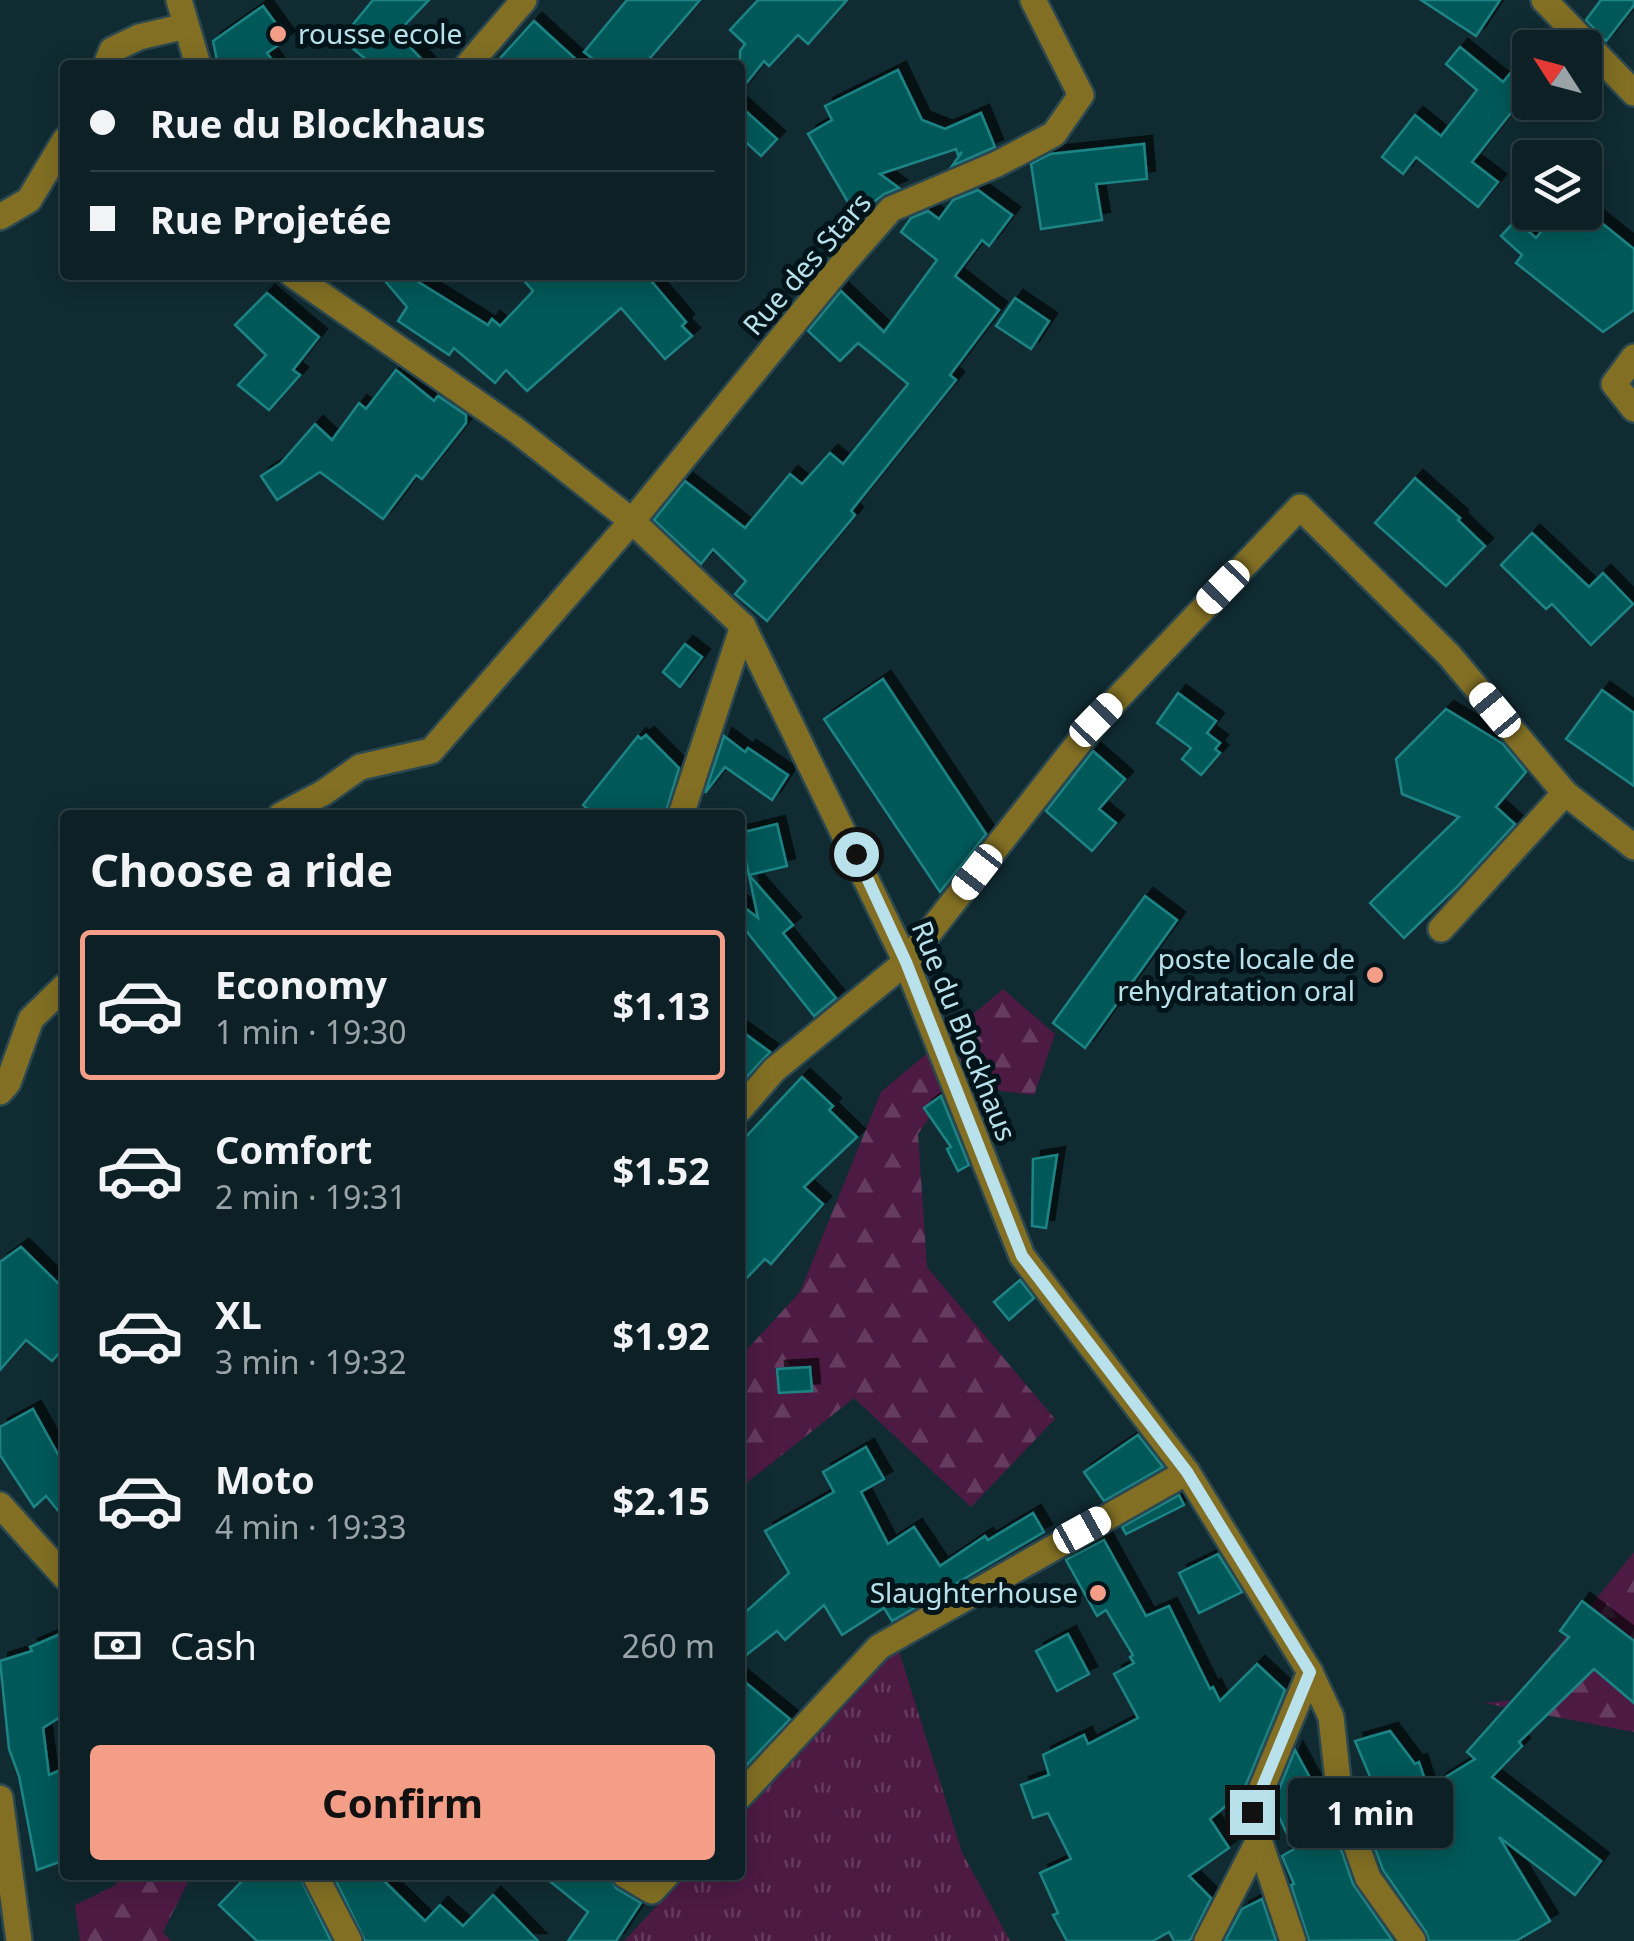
<!DOCTYPE html>
<html lang="en">
<head>
<meta charset="utf-8">
<style>
	body { margin:0; font-family:"Noto Sans",sans-serif; background:#15282e; color:#f1f3f6; height:100vh; display:flex; flex-direction:column; font-size:38px; white-space:nowrap }
	* { box-sizing:border-box; margin:0 }
	p { font-size:32px; color:#9aa3a7 }
	.icon { flex:none; width:55px; height:55px; fill:none; stroke:currentColor; stroke-width:2; stroke-linecap:round; stroke-linejoin:round }
	.map { position:relative; flex:1; overflow:hidden }
	.sheet { position:absolute; left:60px; top:810px; width:685px; height:1070px; display:flex; flex-direction:column; background:#0c2026; border-radius:10px; box-shadow:0 5px 25px #0003,0 0 0 2px #2c3e43 }
	.sheet>* { flex:none }
	.banner { position:absolute; left:60px; top:60px; width:685px; height:220px; border-radius:10px; box-shadow:0 5px 25px #0003,0 0 0 2px #2c3e43; display:grid; align-content:center; height:220px; padding:0 30px; background:#0c2026 }
	.needle { width:65px; rotate:306deg }
	.controls { position:absolute; left:1512px; top:30px; display:grid; gap:20px }
	.controls a { display:grid; place-items:center; width:90px; height:90px; border-radius:10px; background:#0c2026; box-shadow:0 5px 25px #0003,0 0 0 2px #2c3e43; font-size:50px }
	.end { position:absolute; width:45px; height:45px; margin:-22px; border:12px solid #b8e1eb; background:#111; box-shadow:0 0 0 5px #111 }
	.from { border-radius:50% }
	.bubble { position:absolute; height:70px; border-radius:10px; background:#0c2026; box-shadow:0 5px 25px #0003,0 0 0 2px #2c3e43; font-size:32px; font-weight:700; line-height:70px; text-align:center }
	.car { position:absolute; width:30px; height:60px; margin:-30px -15px; border-radius:12px; box-shadow:0 0 8px 2px #0007; background:linear-gradient(#fff 24%,#345 0 40%,#fff 0 76%,#345 0 86%,#fff 0) }
	.banner b { display:flex; align-items:center; gap:35px; height:95px; font-size:38px }
	.banner b+b { border-top:2px solid #2c3e43 }
	.banner i { width:25px; height:25px; background:#f1f3f6 }
	ul { padding:0; list-style:none }
	li { display:flex; align-items:center; gap:30px; height:150px; margin:0 20px 15px; padding:0 10px; border:5px solid transparent; border-radius:10px }
	li div { flex:1 }
	li b { display:block; font-size:38px }
	li em { font-style:normal; font-weight:700 }
	li.current { border-color:#f49e88 }
	li>.icon { width:90px; height:90px; stroke-width:1.5 }
	h2 { padding:0 30px; font-size:45px; line-height:120px }
	.pay { display:flex; align-items:center; gap:25px; height:110px; padding:0 30px; font-size:38px }
	.pay p { margin-inline-start:auto }
	.action { display:flex; gap:20px; margin-top:auto; padding:20px 30px }
	.action a { flex:1; height:115px; border-radius:10px; background:#f49e88; color:#111; font-size:40px; font-weight:700; line-height:115px; text-align:center }
	.map>svg:first-child { display:block }
	.grass { fill:url(#grass-tufts) }
	.forest { fill:url(#forest-firs) }
	.building { fill:#025959; stroke:#1c8485; stroke-width:2.5; filter:url(#shadow) }
	.lines { fill:none; stroke-linecap:round; stroke-linejoin:round }
	.minor-casing { stroke:#2b4850; stroke-width:30 }
	.minor { stroke:#826f24; stroke-width:25 }
	.route { stroke:#b8e1eb; stroke-width:12 }
	.poi-dot { fill:#f49e88; stroke:#00141a; stroke-width:4 }
	.labels { text-anchor:middle; stroke-width:10; stroke-linejoin:round; paint-order:stroke }
	.poi-label { font-size:28px; fill:#b8e1eb; stroke:#00141a; text-anchor:end }
	.street-label { font-size:28px; fill:#b8e1eb; stroke:#00141a }
</style>
</head>
<body>
<div class="map">
<svg width="1634" height="1941" viewBox="0 0 1634 1941">
	<defs>
		<pattern id="grass-tufts" width="24" height="20" patternUnits="userSpaceOnUse" patternTransform="scale(2.5)"><rect width="24" height="20" fill="#4d1a44"/><path d="M3 7l-1-3M5 7V3M7 7l1-3M15 17l-1-3M17 17v-4M19 17l1-3" fill="none" stroke="#653b5f"/></pattern>
		<pattern id="forest-firs" width="22" height="20" patternUnits="userSpaceOnUse" patternTransform="scale(2.5)"><rect width="22" height="20" fill="#4d1a44"/><path d="M5 1l3.5 6h-7zM16 11l3.5 6h-7z" fill="#653b5f"/></pattern>
		<filter id="shadow"><feDropShadow dx="8" dy="-8" stdDeviation="0" flood-color="#0009"/></filter>
	</defs>
	<rect width="100%" height="100%" fill="#102b32"/>
	<!-- grass -->
	<path class="grass" d="M 898,1648 L 962,1852 L 1010,1941 L 624,1941 L 686,1875 L 740,1875 L 740,1817 Z"/>
	<!-- forest -->
	<g class="forest">
		<path d="M 1003,989 L 1055,1034 L 1034,1095 L 952,1085 L 918,1134 L 927,1267 L 1055,1419 L 971,1507 L 854,1398 L 740,1488 L 740,1357 L 800,1292 L 881,1092 Z"/>
		<path d="M 1634,1552 L 1634,1732 L 1484,1703 L 1514,1700 Z"/>
		<path d="M 117,1875 L 185,1875 L 187,1884 L 163,1932 L 171,1941 L 80,1941 L 75,1905 L 116,1885 Z"/>
	</g>
	<!-- building -->
	<g class="building">
		<path d="M 373,0 L 429,0 L 397,33 L 427,65 L 373,65 L 341,39 Z"/>
		<path d="M 627,0 L 700,0 L 644,65 L 601,65 L 584,52 Z"/>
		<path d="M 758,0 L 847,0 L 808,44 L 798,35 L 769,66 L 764,61 L 740,91 L 740,51 L 745,44 L 730,30 Z"/>
		<path d="M 1421,0 L 1500,0 L 1476,36 Z"/>
		<path d="M 1601,0 L 1634,0 L 1634,5 L 1606,41 L 1586,20 Z"/>
		<path d="M 263,6 L 287,39 L 267,53 L 276,65 L 218,65 L 213,41 Z"/>
		<path d="M 534,21 L 582,65 L 494,65 Z"/>
		<path d="M 1460,47 L 1503,82 L 1529,51 L 1529,90 L 1472,162 L 1498,182 L 1478,207 L 1416,157 L 1403,174 L 1382,157 L 1415,115 L 1441,136 L 1477,90 L 1446,64 Z"/>
		<path d="M 898,70 L 922,120 L 945,129 L 981,113 L 995,147 L 952,166 L 962,152 L 958,155 L 956,149 L 880,174 L 899,188 L 884,194 L 856,216 L 808,134 L 832,120 L 825,106 Z"/>
		<path d="M 740,106 L 777,139 L 761,156 L 740,137 Z"/>
		<path d="M 1144,144 L 1147,179 L 1096,184 L 1102,220 L 1041,229 L 1031,164 L 1050,154 Z"/>
		<path d="M 978,190 L 1012,215 L 989,246 L 982,240 L 955,276 L 999,310 L 950,375 L 956,380 L 851,511 L 855,515 L 767,621 L 735,594 L 746,581 L 713,549 L 701,564 L 654,520 L 685,481 L 745,528 L 790,474 L 802,484 L 830,453 L 843,464 L 908,384 L 858,343 L 840,361 L 808,331 L 841,291 L 884,332 L 937,260 L 901,232 L 911,218 L 928,211 L 939,219 L 953,200 Z"/>
		<path d="M 1557,212 L 1588,212 L 1634,249 L 1634,310 L 1603,332 L 1516,263 L 1522,255 L 1501,236 L 1516,220 L 1536,238 Z"/>
		<path d="M 380,275 L 407,275 L 488,325 L 492,319 L 500,326 L 533,291 L 519,275 L 646,275 L 686,322 L 682,326 L 692,336 L 665,359 L 621,308 L 527,391 L 506,370 L 495,383 L 454,348 L 449,355 L 398,321 L 407,307 Z"/>
		<path d="M 267,293 L 319,337 L 293,370 L 300,375 L 269,410 L 238,385 L 266,355 L 235,325 Z"/>
		<path d="M 1015,298 L 1049,321 L 1031,349 L 996,326 Z"/>
		<path d="M 396,370 L 434,401 L 438,396 L 466,415 L 466,423 L 422,479 L 416,475 L 383,519 L 320,472 L 277,500 L 261,476 L 281,463 L 315,424 L 332,440 L 359,403 L 366,409 Z"/>
		<path d="M 1415,478 L 1460,518 L 1458,520 L 1485,546 L 1446,586 L 1375,523 Z"/>
		<path d="M 1532,533 L 1589,587 L 1603,573 L 1633,604 L 1591,645 L 1552,604 L 1546,609 L 1501,565 Z"/>
		<path d="M 685,644 L 702,657 L 680,687 L 663,672 Z"/>
		<path d="M 883,679 L 986,834 L 940,892 L 824,719 Z"/>
		<path d="M 1602,690 L 1634,713 L 1634,786 L 1566,739 Z"/>
		<path d="M 1178,693 L 1216,721 L 1207,733 L 1220,743 L 1215,749 L 1220,753 L 1201,775 L 1182,759 L 1191,748 L 1157,723 Z"/>
		<path d="M 1446,709 L 1503,744 L 1526,772 L 1496,807 L 1515,824 L 1456,888 L 1404,938 L 1370,903 L 1459,817 L 1402,794 L 1396,759 Z"/>
		<path d="M 646,735 L 679,768 L 665,815 L 595,815 L 583,805 L 638,736 L 641,739 Z"/>
		<path d="M 724,736 L 745,752 L 748,748 L 788,775 L 772,800 L 725,767 L 705,793 Z"/>
		<path d="M 1093,751 L 1125,779 L 1099,809 L 1116,823 L 1092,851 L 1046,811 Z"/>
		<path d="M 777,824 L 787,866 L 749,875 L 793,925 L 783,933 L 836,998 L 814,1016 L 740,923 L 740,904 L 758,918 L 740,833 Z"/>
		<path d="M 1145,896 L 1177,920 L 1085,1048 L 1053,1023 Z"/>
		<path d="M 740,1030 L 770,1052 L 740,1084 Z"/>
		<path d="M 802,1077 L 833,1106 L 829,1110 L 857,1137 L 804,1187 L 823,1204 L 771,1264 L 765,1259 L 740,1285 L 740,1143 Z"/>
		<path d="M 941,1096 L 969,1165 L 958,1171 L 947,1149 L 951,1147 L 924,1108 Z"/>
		<path d="M 1057,1155 L 1046,1228 L 1032,1226 L 1033,1159 Z"/>
		<path d="M 21,1247 L 65,1290 L 65,1346 L 52,1361 L 26,1340 L 0,1370 L 0,1262 Z"/>
		<path d="M 1020,1280 L 1034,1298 L 1009,1320 L 994,1302 Z"/>
		<path d="M 810,1367 L 812,1391 L 779,1393 L 777,1369 Z"/>
		<path d="M 33,1409 L 65,1467 L 65,1519 L 46,1496 L 34,1507 L 0,1455 L 0,1427 Z"/>
		<path d="M 1138,1435 L 1163,1467 L 1104,1501 L 1084,1472 Z"/>
		<path d="M 866,1447 L 884,1479 L 861,1492 L 888,1544 L 914,1527 L 940,1566 L 985,1536 L 988,1540 L 1033,1513 L 1044,1532 L 892,1621 L 884,1608 L 842,1635 L 824,1605 L 785,1640 L 777,1631 L 740,1660 L 740,1617 L 789,1573 L 765,1531 L 834,1492 L 823,1472 Z"/>
		<path d="M 1179,1495 L 1184,1505 L 1126,1534 L 1122,1527 Z"/>
		<path d="M 1104,1540 L 1146,1616 L 1169,1606 L 1210,1689 L 1213,1687 L 1220,1701 L 1257,1664 L 1285,1690 L 1243,1792 L 1210,1819 L 1229,1848 L 1189,1876 L 1211,1898 L 1191,1939 L 1187,1941 L 1174,1941 L 1169,1932 L 1153,1941 L 1067,1941 L 1053,1915 L 1058,1913 L 1040,1873 L 1071,1859 L 1048,1813 L 1033,1818 L 1021,1785 L 1049,1775 L 1043,1755 L 1084,1735 L 1088,1744 L 1138,1718 L 1114,1674 L 1134,1663 L 1130,1657 L 1133,1655 L 1106,1610 L 1097,1616 L 1066,1560 Z"/>
		<path d="M 1218,1554 L 1242,1592 L 1199,1613 L 1179,1573 Z"/>
		<path d="M 1582,1601 L 1634,1641 L 1634,1703 L 1594,1669 L 1519,1742 L 1522,1746 L 1492,1777 L 1601,1861 L 1575,1895 L 1499,1837 L 1550,1921 L 1516,1941 L 1429,1941 L 1426,1932 L 1383,1870 L 1370,1835 L 1379,1830 L 1364,1801 L 1374,1798 L 1368,1780 L 1371,1779 L 1355,1741 L 1390,1731 L 1415,1764 L 1419,1762 L 1429,1792 L 1441,1780 L 1475,1759 L 1467,1752 L 1569,1637 L 1560,1631 Z"/>
		<path d="M 65,1632 L 65,1714 L 43,1728 L 49,1775 L 65,1768 L 65,1860 L 37,1870 L 19,1776 L 9,1749 L 0,1661 L 32,1651 L 30,1647 Z"/>
		<path d="M 1068,1634 L 1089,1674 L 1057,1691 L 1036,1651 Z"/>
		<path d="M 740,1678 L 790,1719 L 740,1772 Z"/>
		<path d="M 1295,1750 L 1322,1800 L 1315,1803 L 1342,1852 L 1353,1884 L 1392,1940 L 1309,1941 L 1291,1885 L 1294,1884 L 1282,1856 L 1294,1849 L 1273,1804 Z"/>
		<path d="M 248,1875 L 299,1875 L 331,1941 L 257,1941 L 219,1905 Z"/>
		<path d="M 333,1875 L 378,1875 L 425,1921 L 440,1905 L 463,1926 L 493,1895 L 538,1941 L 365,1941 Z"/>
		<path d="M 542,1875 L 609,1875 L 616,1888 L 641,1903 L 616,1941 L 568,1941 L 588,1912 Z"/>
		<path d="M 1262,1899 L 1276,1941 L 1225,1941 L 1242,1909 Z"/>
	</g>
	<g class="lines">
		<!-- minor casing -->
		<g class="minor-casing">
			<g id="minor">
				<path d="M 179,0 L 198,65"/>
				<path d="M 1544,0 L 1634,93"/>
				<path d="M 106,65 L 112,50 L 139,37 L 186,26"/>
				<path d="M 468,65 L 524,0"/>
				<path d="M 0,217 L 29,200 L 65,140"/>
				<path d="M 293,275 L 516,430 L 632,521 L 743,626 L 906,962 L 1022,1256 L 1187,1472 L 1310,1672 L 1331,1717 L 1340,1799 L 1368,1878 L 1413,1941"/>
				<path d="M 1634,357 L 1614,384 L 1634,409"/>
				<path d="M 281,815 L 323,793 L 360,767 L 431,751 L 632,521 L 834,274 L 891,209 L 997,164 L 1054,134 L 1081,95 L 1033,0"/>
				<path d="M 681,815 L 743,626"/>
				<path d="M 1441,929 L 1565,793"/>
				<path d="M 0,1092 L 8,1083 L 31,1019 L 65,986"/>
				<path d="M 740,1109 L 774,1070 L 906,962 L 1096,721 L 1300,507 L 1449,655 L 1565,793 L 1634,847"/>
				<path d="M 0,1505 L 65,1577"/>
				<path d="M 740,1796 L 879,1647 L 1187,1472"/>
				<path d="M 0,1798 L 19,1941"/>
				<path d="M 1259,1840 L 1293,1941"/>
				<path d="M 315,1875 L 349,1941"/>
				<path d="M 625,1875 L 652,1891 L 667,1875"/>
				<path d="M 1207,1941 L 1259,1840 L 1252,1812 L 1310,1672"/>
			</g>
		</g>
		<!-- minor -->
		<use href="#minor" class="minor"/>
	</g>
	<g class="lines">
		<!-- route -->
		<path class="route" d="M 856,854 L 906,962 L 1022,1256 L 1187,1472 L 1310,1672 L 1252,1812"/>
	</g>
	<!-- markers -->
	<g class="poi-dot">
		<circle cx="278" cy="34" r="10"/>
		<circle cx="1375" cy="975" r="10"/>
		<circle cx="1098" cy="1593" r="10"/>
	</g>
	<g class="labels">
		<!-- poi labels -->
		<g class="poi-label">
			<text x="298" y="44" text-anchor="start">rousse ecole</text>
			<text x="1355" y="969">poste locale de<tspan x="1355" dy="32">rehydratation oral</tspan></text>
			<text x="1078" y="1603">Slaughterhouse</text>
		</g>
		<!-- street labels -->
		<g class="street-label">
			<text transform="translate(807 264) rotate(-49)" y="10">Rue des Stars</text>
			<text transform="translate(964 1031) rotate(68)" y="10">Rue du Blockhaus</text>
		</g>
	</g>
</svg>
<div class="controls">
<a><svg class="needle" viewBox="-14 -14 28 28"><path d="M0-13l5 13h-10z" fill="#e53935"/><path d="M0 13l5-13h-10z" fill="#9aa3a7"/></svg></a>
<a><svg class="icon" aria-label="layers" viewBox="0 0 24 24"><path d="M12 4l9 5-9 5-9-5zM3 14l9 5 9-5"/></svg></a>
</div>
<i class="end from" style="left:856px;top:854px"></i>
<i class="end" style="left:1252px;top:1812px"></i>
<div class="bubble" style="left:1288px;top:1778px;width:165px">1 min</div>
<i class="car" style="left:1223px;top:587px;rotate:224deg"></i>
<i class="car" style="left:1495px;top:710px;rotate:320deg"></i>
<i class="car" style="left:1096px;top:720px;rotate:44deg"></i>
<i class="car" style="left:977px;top:872px;rotate:218deg"></i>
<i class="car" style="left:1082px;top:1530px;rotate:61deg"></i>
<div class="banner">
<b><i class="from"></i>Rue du Blockhaus</b>
<b><i></i>Rue Projetée</b>
</div>
<section class="sheet">
<h2>Choose a ride</h2>
<ul>
<li class="current"><svg class="icon" aria-label="car" viewBox="0 0 24 24"><path d="M5 17H2v-5l4-1 3-4h7l3 4 3 1v5h-3M9 17h6M6 11h13"/><circle cx="7" cy="17" r="2"/><circle cx="17" cy="17" r="2"/></svg><div><b>Economy</b><p>1 min · 19:30</p></div><em>$1.13</em></li>
<li><svg class="icon" aria-label="car" viewBox="0 0 24 24"><path d="M5 17H2v-5l4-1 3-4h7l3 4 3 1v5h-3M9 17h6M6 11h13"/><circle cx="7" cy="17" r="2"/><circle cx="17" cy="17" r="2"/></svg><div><b>Comfort</b><p>2 min · 19:31</p></div><em>$1.52</em></li>
<li><svg class="icon" aria-label="car" viewBox="0 0 24 24"><path d="M5 17H2v-5l4-1 3-4h7l3 4 3 1v5h-3M9 17h6M6 11h13"/><circle cx="7" cy="17" r="2"/><circle cx="17" cy="17" r="2"/></svg><div><b>XL</b><p>3 min · 19:32</p></div><em>$1.92</em></li>
<li><svg class="icon" aria-label="car" viewBox="0 0 24 24"><path d="M5 17H2v-5l4-1 3-4h7l3 4 3 1v5h-3M9 17h6M6 11h13"/><circle cx="7" cy="17" r="2"/><circle cx="17" cy="17" r="2"/></svg><div><b>Moto</b><p>4 min · 19:33</p></div><em>$2.15</em></li>
</ul>
<div class="pay"><svg class="icon" aria-label="cash" viewBox="0 0 24 24"><path d="M3 7h18v10H3z"/><circle cx="12" cy="12" r="2"/></svg>Cash<p>260 m</p></div>
<div class="action"><a>Confirm</a></div>
</section>
</div>
</body>
</html>
